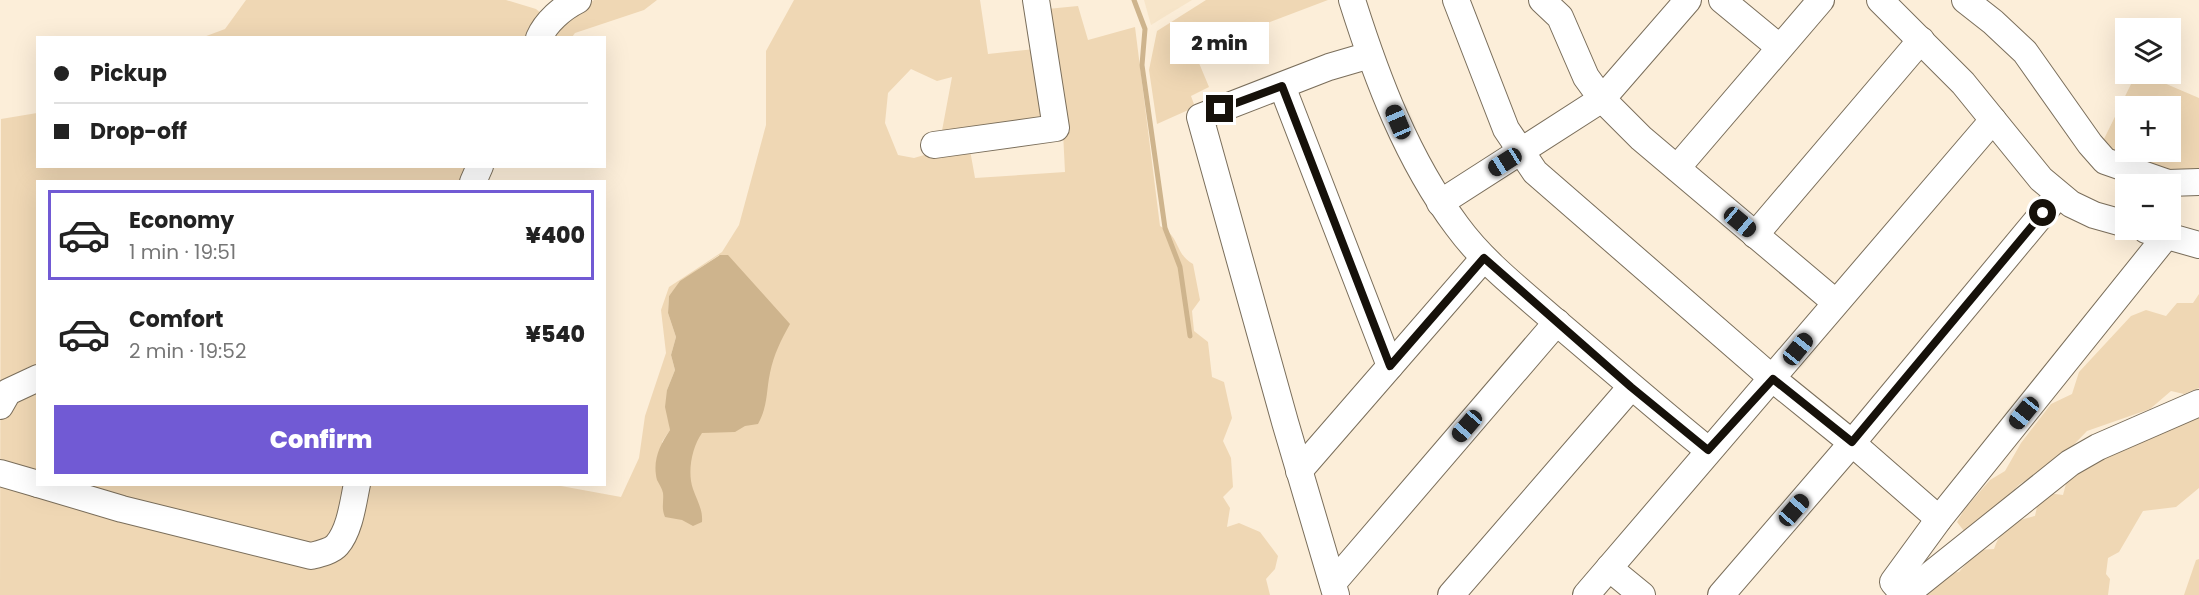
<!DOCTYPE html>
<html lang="en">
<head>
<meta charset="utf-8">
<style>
	body { margin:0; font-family:Poppins,sans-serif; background:#f2f2f2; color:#222; height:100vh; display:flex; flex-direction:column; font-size:22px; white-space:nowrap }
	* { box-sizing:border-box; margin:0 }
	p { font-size:20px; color:#767676 }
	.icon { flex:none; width:33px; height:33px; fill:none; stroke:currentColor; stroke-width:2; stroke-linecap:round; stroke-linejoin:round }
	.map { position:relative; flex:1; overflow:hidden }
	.drawer { position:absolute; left:36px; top:180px; width:570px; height:306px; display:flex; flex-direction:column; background:#fff; border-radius:0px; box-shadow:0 6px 24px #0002 }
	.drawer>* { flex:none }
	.guide { position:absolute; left:36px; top:36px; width:570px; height:132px; border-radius:0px; box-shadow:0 6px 24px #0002; display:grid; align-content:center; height:132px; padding:0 18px; background:#fff }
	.fabs { position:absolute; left:2115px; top:18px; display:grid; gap:12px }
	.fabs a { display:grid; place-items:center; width:66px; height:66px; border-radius:0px; background:#fff; box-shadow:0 6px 24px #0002; font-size:30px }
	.end { position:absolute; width:27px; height:27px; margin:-14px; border:8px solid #16110a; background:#fff; box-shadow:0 0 0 3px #fff }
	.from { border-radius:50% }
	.bubble { position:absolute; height:42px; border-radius:0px; background:#fff; box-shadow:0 6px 24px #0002; font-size:20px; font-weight:800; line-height:42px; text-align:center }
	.car { position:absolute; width:18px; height:36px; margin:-18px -9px; border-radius:8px; box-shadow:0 0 4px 2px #0007; background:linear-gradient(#222 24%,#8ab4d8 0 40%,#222 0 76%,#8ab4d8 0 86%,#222 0) }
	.guide b { display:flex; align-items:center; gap:21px; height:57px; font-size:22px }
	.guide b+b { border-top:2px solid #e0e0e0 }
	.guide i { width:15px; height:15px; background:#222 }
	ul { padding:10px 0 0; list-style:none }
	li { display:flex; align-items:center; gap:18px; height:90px; margin:0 12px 9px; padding:0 6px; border:3px solid transparent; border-radius:0px }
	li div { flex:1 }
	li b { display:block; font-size:22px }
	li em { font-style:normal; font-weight:800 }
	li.current { border-color:#715ad4 }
	li>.icon { width:54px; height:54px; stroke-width:1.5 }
	.cta { display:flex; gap:12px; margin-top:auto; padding:12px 18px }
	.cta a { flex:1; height:69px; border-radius:0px; background:#715ad4; color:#fff; font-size:24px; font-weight:800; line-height:69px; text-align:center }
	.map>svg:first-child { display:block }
	.built { fill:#f7e5c9 }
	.green { fill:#efd7b4; fill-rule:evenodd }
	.water { fill:#ceb48d }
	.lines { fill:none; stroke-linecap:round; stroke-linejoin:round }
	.stream { stroke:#ceb48d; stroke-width:5 }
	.minor-casing { stroke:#7a6e5b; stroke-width:28 }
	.minor { stroke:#fff; stroke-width:26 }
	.route { stroke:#16110a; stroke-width:8 }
</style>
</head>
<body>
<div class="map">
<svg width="2199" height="595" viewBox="0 0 2199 595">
	<rect width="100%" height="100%" fill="#fceed9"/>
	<!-- built -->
	<path class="built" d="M 1144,0 L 1192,0 L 1151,25 Z"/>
	<!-- green -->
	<g class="green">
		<path d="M 246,0 L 506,0 L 536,9 L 543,15 L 533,37 L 201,38 L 225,29 Z"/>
		<path d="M 594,0 L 657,0 L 644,10 L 575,33 L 572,37 L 548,38 L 552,29 Z"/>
		<path d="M 794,0 L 980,0 L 988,54 L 1035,49 L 1047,121 L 941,136 L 952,77 L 937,81 L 911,69 L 888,93 L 885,123 L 898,155 L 914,158 L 931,153 L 970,150 L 975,178 L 1065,172 L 1063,132 L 1047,9 L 1078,6 L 1088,40 L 1135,27 L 1160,226 C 1181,237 1174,253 1193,264 L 1200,300 L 1192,311 L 1194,331 L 1208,342 L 1212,377 L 1224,382 L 1232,418 L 1223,441 L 1231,458 L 1233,487 L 1223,497 L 1230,508 L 1227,527 L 1239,523 L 1260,532 L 1278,556 L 1275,569 L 1266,579 L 1270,595 L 0,595 L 1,119 L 37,113 L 38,166 L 473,167 L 466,182 L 38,182 L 38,484 L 550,484 L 621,497 L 639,458 L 645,416 L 666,353 L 661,310 L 669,287 L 722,252 L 739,225 L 766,125 L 766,51 ZM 719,255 L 679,491 L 664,480 L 662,442 L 670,430 L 667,390 L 675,370 L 671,355 L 676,337 L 668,313 L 669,296 L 681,281 Z"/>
		<path d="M 1206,0 L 1328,0 L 1194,51 L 1209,87 L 1191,96 L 1195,107 L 1157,124 L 1149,70 L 1157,31 Z"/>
		<path d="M 2136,74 L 2143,74 L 2199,98 L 2199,178 L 2121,160 L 2102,143 ZM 2126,106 L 2170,106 L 2170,152 L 2126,152 Z"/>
		<path d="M 2199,294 L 2199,388 L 2184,394 L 2171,391 L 2150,409 L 2087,431 L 2060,459 L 2020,484 L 1977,524 L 1964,531 L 1957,522 L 1964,510 L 1990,480 L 2005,471 L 2021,443 L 2051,404 L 2072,394 L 2079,372 L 2131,316 L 2146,310 L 2166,316 L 2177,303 L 2193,303 Z"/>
		<path d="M 2199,417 L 2199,488 L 2176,507 L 2143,511 L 2119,552 L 2108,558 L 2106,574 L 2110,579 L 2108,595 L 1920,595 L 1944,574 L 1959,572 L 1978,550 L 1994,549 C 2002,527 2013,521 2035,516 L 2038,502 L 2048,493 L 2063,495 L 2067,480 L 2086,465 Z"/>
		<path d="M 2199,559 L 2199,595 L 2184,595 L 2196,560 Z"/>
	</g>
	<!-- water -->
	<path class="water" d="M 720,255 L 728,255 L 790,324 C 781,340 774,354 770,373 C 766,392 768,406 758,424 L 745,426 L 735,432 L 702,433 C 692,447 687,472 693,489 C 697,501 703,509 702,522 L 693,526 L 682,520 L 665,517 C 661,508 664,502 663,493 C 662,488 659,484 657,480 C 652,460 660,445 670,430 L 665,407 L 667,390 L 675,370 L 671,355 L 676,337 L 668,313 L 669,296 L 680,281 Z"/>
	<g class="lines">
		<!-- stream -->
		<path class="stream" d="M 1134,0 L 1145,29 L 1142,65 L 1165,228 L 1180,267 L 1190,336"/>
		<!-- minor casing -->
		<g class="minor-casing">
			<g id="minor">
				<path d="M 1352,0 C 1377,79 1407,159 1457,226 C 1484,263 1521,291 1555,321 C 1606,364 1656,408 1708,450"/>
				<path d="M 1456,0 L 1506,129 L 1535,172 L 1773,379 L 1852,443 L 1939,519"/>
				<path d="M 1542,0 L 1560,17 L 1586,77 L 1602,99 L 1641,138 L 1835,302"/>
				<path d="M 1722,0 L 1779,47"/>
				<path d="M 1880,0 L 1963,83 L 2041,179 L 2071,204 L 2094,215 L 2126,224"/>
				<path d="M 1965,0 L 1993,22 L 2025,52 L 2090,144 L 2105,161 L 2168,183 L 2199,182"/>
				<path d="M 539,38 C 546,22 562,8 578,0"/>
				<path d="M 1282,86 L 1390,366"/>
				<path d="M 934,145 L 1056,128 L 1036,0"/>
				<path d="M 1677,168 L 1821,0"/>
				<path d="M 473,182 L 480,166"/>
				<path d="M 1440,203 L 1602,99 L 1688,0"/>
				<path d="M 2146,230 L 2199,245"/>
				<path d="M 1755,235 L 1921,40"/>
				<path d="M 0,406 L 8,392 L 38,378"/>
				<path d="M 1299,471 L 1484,258"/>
				<path d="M 0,473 L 38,484"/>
				<path d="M 38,484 L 122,509 L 311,556 C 319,554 332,551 337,545 C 350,530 353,503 357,484"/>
				<path d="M 1609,568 L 1642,595"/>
				<path d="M 1333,583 L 1557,322"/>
				<path d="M 1336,595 L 1285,422 L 1200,117 L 1329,67 L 1370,55"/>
				<path d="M 1451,595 L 1631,387"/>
				<path d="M 1586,595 L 1993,120"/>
				<path d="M 1721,595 L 1852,443 L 2058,195"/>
				<path d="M 1904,595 L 1893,582 L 1939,519 L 2167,235"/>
				<path d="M 1905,595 L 2070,463 L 2098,447 L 2199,403"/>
			</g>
		</g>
		<!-- minor -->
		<use href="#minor" class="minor"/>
	</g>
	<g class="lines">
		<!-- route -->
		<path class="route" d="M 1220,109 L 1282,86 L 1390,366 L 1484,258 L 1631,387 L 1708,450 L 1773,379 L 1852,442 L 2043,213"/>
	</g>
</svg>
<div class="fabs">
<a><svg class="icon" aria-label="layers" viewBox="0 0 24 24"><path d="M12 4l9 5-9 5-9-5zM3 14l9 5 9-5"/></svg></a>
<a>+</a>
<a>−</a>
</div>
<i class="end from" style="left:2043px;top:213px"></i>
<i class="end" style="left:1220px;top:109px"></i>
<div class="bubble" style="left:1170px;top:22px;width:99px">2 min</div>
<i class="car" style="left:1398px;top:122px;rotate:337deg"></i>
<i class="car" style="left:1505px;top:162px;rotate:238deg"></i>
<i class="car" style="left:1740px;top:222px;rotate:130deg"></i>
<i class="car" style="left:1798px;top:349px;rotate:39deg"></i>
<i class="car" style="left:2024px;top:413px;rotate:219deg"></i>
<i class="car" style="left:1467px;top:426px;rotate:221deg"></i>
<i class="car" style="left:1794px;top:510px;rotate:41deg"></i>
<div class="guide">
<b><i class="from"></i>Pickup</b>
<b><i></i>Drop-off</b>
</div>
<section class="drawer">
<ul>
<li class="current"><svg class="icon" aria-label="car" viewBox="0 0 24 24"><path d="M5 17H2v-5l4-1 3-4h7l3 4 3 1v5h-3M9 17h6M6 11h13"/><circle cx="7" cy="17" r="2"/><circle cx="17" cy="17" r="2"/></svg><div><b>Economy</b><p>1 min · 19:51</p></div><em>¥400</em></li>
<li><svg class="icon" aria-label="car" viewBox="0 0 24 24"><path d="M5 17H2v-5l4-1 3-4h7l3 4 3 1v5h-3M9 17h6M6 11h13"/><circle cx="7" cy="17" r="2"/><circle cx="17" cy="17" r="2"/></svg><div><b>Comfort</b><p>2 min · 19:52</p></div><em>¥540</em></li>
</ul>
<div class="cta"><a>Confirm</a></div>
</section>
</div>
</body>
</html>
